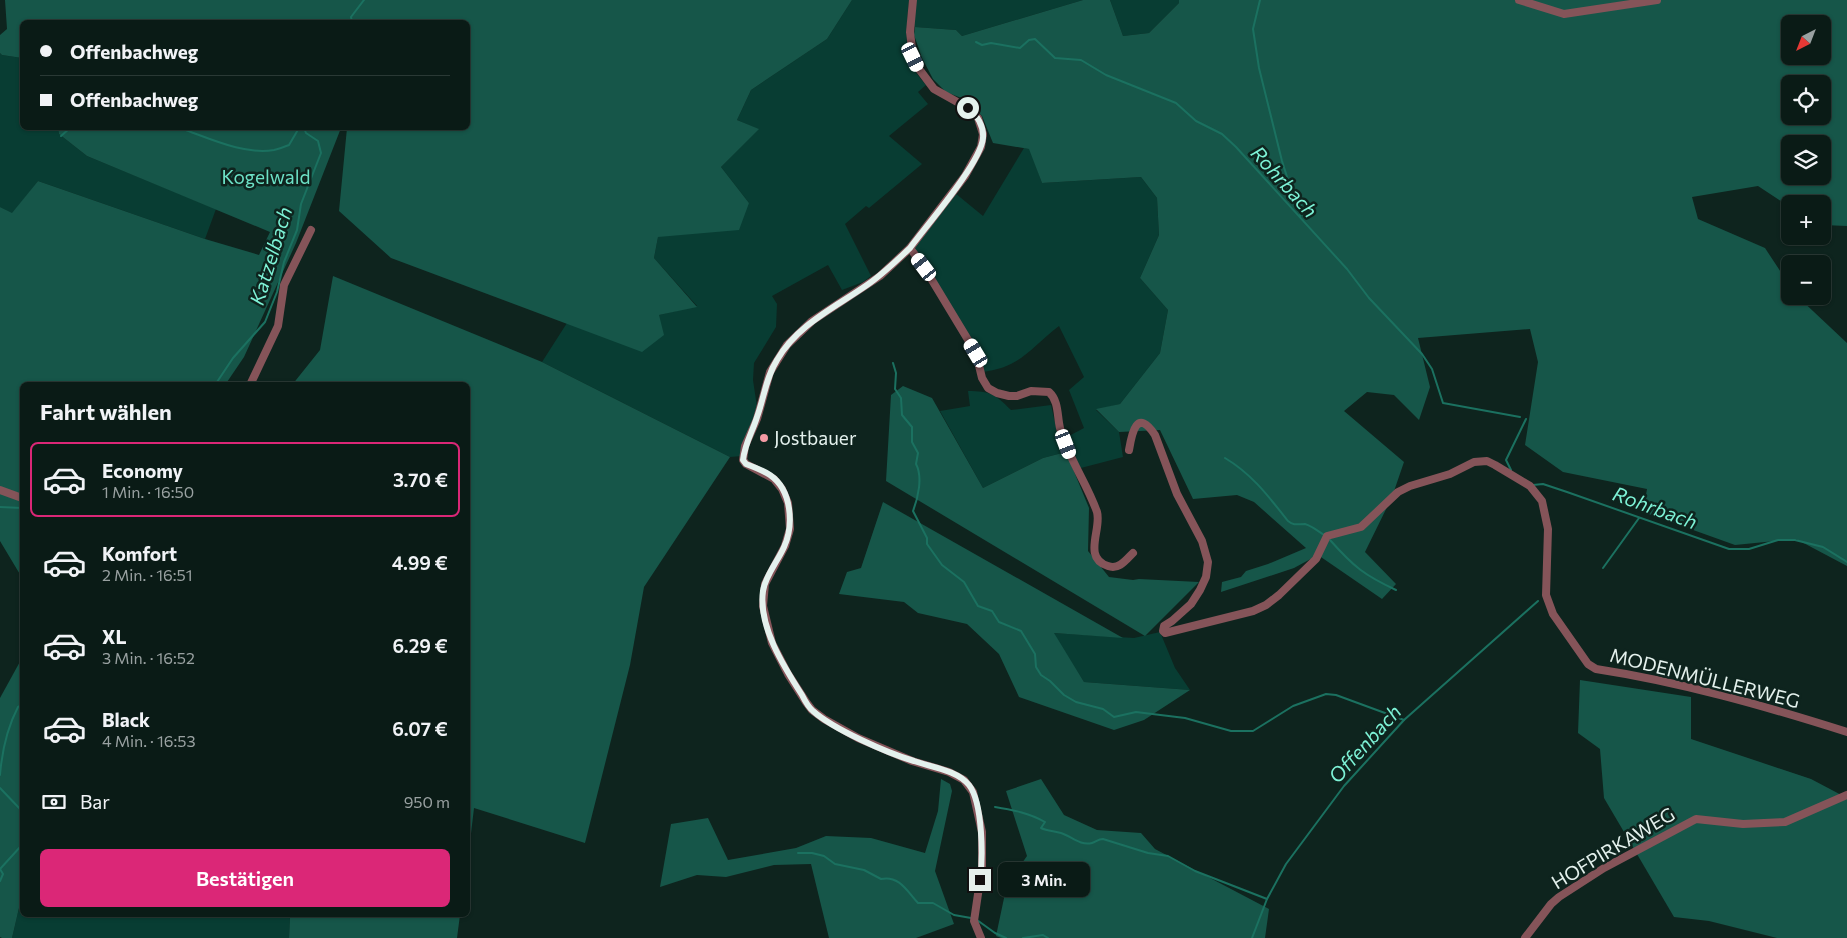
<!DOCTYPE html>
<html lang="de">
<head>
<meta charset="utf-8">
<style>
	body { margin:0; font-family:Commissioner,sans-serif; background:#182823; color:#f1f3f6; height:100vh; display:flex; flex-direction:column; font-size:19px; white-space:nowrap }
	* { box-sizing:border-box; margin:0 }
	p { font-size:16px; color:#99a1a1 }
	.icon { flex:none; width:28px; height:28px; fill:none; stroke:currentColor; stroke-width:2; stroke-linecap:round; stroke-linejoin:round }
	.map { position:relative; flex:1; overflow:hidden }
	.sheet { position:absolute; left:20px; top:382px; width:450px; height:535px; display:flex; flex-direction:column; background:#0a1b16; border-radius:8px; box-shadow:0 1px 4px #0004,0 0 0 1px #2a3935 }
	.sheet>* { flex:none }
	.top-card { position:absolute; left:20px; top:20px; width:450px; height:110px; border-radius:8px; box-shadow:0 1px 4px #0004,0 0 0 1px #2a3935; display:grid; align-content:center; height:110px; padding:0 20px; background:#0a1b16 }
	.needle { width:32px; rotate:222deg }
	.fabs { position:absolute; left:1781px; top:15px; display:grid; gap:10px }
	.fabs a { display:grid; place-items:center; width:50px; height:50px; border-radius:8px; background:#0a1b16; box-shadow:0 1px 4px #0004,0 0 0 1px #2a3935; font-size:25px }
	.end { position:absolute; width:22px; height:22px; margin:-11px; border:6px solid #e4f1ed; background:#111; box-shadow:0 0 0 2px #111 }
	.from { border-radius:50% }
	.bubble { position:absolute; height:35px; border-radius:8px; background:#0a1b16; box-shadow:0 1px 4px #0004,0 0 0 1px #2a3935; font-size:16px; font-weight:600; line-height:35px; text-align:center }
	.car { position:absolute; width:15px; height:30px; margin:-15px -8px; border-radius:6px; box-shadow:0 0 4px 1px #0007; background:linear-gradient(#fff 24%,#345 0 40%,#fff 0 76%,#345 0 86%,#fff 0) }
	.top-card b { display:flex; align-items:center; gap:18px; height:48px; font-size:19px }
	.top-card b+b { border-top:1px solid #2a3935 }
	.top-card i { width:12px; height:12px; background:#f1f3f6 }
	ul { padding:0; list-style:none }
	li { display:flex; align-items:center; gap:15px; height:75px; margin:0 10px 8px; padding:0 10px; border:2px solid transparent; border-radius:8px }
	li div { flex:1 }
	li b { display:block; font-size:19px }
	li em { font-style:normal; font-weight:600 }
	li.current { border-color:#db2777 }
	li>.icon { width:45px; height:45px; stroke-width:1.5 }
	h2 { padding:0 20px; font-size:22px; line-height:60px }
	.pay { display:flex; align-items:center; gap:12px; height:55px; padding:0 20px; font-size:19px }
	.pay p { margin-inline-start:auto }
	.action { display:flex; gap:10px; margin-top:auto; padding:10px 20px }
	.action a { flex:1; height:58px; border-radius:8px; background:#db2777; color:#fff; font-size:20px; font-weight:600; line-height:58px; text-align:center }
	.map>svg:first-child { display:block }
	.green { fill:#083d33 }
	.forest { fill:#165649; fill-rule:evenodd }
	.lines { fill:none; stroke-linecap:round; stroke-linejoin:round }
	.stream { stroke:#1b7160; stroke-width:2 }
	.minor { stroke:#855459; stroke-width:8 }
	.route { stroke:#e4f1ed; stroke-width:6 }
	.poi-dot { fill:#f49aa4; stroke:#0e241e; stroke-width:2 }
	.labels { text-anchor:middle; stroke-width:5; stroke-linejoin:round; paint-order:stroke }
	.park-label { font-size:19px; fill:#6ce1c6; stroke:#0e241e }
	.poi-label { font-size:19px; fill:#e4f1ed; stroke:#0e241e; text-anchor:start }
	.street-label { font-size:19px; fill:#e4f1ed; stroke:#0e241e }
	.water-label { font-size:20px; font-style:italic; fill:#7df2d6; stroke:#0e241e }
</style>
</head>
<body>
<div class="map">
<svg width="1847" height="938" viewBox="0 0 1847 938">
	<rect width="100%" height="100%" fill="#0e241e"/>
	<!-- green -->
	<g class="green">
		<path d="M 852,0 L 909,0 C 907,22 903,49 914,69 C 917,75 922,80 926,85 L 918,92 L 928,104 L 889,136 L 922,164 L 869,208 L 866,206 L 845,224 L 871,276 L 863,282 L 842,290 L 828,265 L 772,296 L 777,304 L 776,327 L 754,363 L 753,380 L 757,407 L 742,456 L 730,457 L 542,362 L 567,323 L 642,351 L 659,315 L 697,306 L 654,258 L 658,237 L 749,203 L 721,167 L 758,129 L 737,120 L 751,90 L 827,39 Z"/>
		<path d="M 914,0 L 1083,0 L 962,36 L 956,30 L 915,27 L 911,25 Z"/>
		<path d="M 1110,0 L 1179,0 L 1179,3 L 1149,33 L 1123,36 Z"/>
		<path d="M 0,53 L 2,55 L 22,58 L 22,128 L 58,128 L 59,134 L 87,156 L 216,209 L 205,239 L 38,181 L 12,214 L 0,207 Z"/>
		<path d="M 1024,148 L 1030,149 L 1042,183 L 1141,177 L 1157,198 L 1159,235 L 1140,278 L 1168,310 L 1160,353 L 1120,404 L 1096,410 L 1119,432 L 1123,457 L 1077,469 L 1065,438 L 1084,428 L 1069,390 L 1084,377 L 1059,326 C 1031,347 1022,367 983,372 L 914,246 L 955,193 L 983,216 Z"/>
		<path d="M 968,391 C 990,391 995,394 1011,410 L 1051,405 L 1057,432 L 1066,452 L 1043,458 L 983,488 L 940,411 L 970,406 Z"/>
		<path d="M 1160,632 L 1175,668 L 1190,690 L 1084,682 L 1053,633 L 1134,638 Z"/>
		<path d="M 22,895 L 22,915 L 286,915 L 290,918 L 289,938 L 12,938 Z"/>
	</g>
	<!-- forest -->
	<g class="forest">
		<path d="M 5,0 L 852,0 L 827,39 L 751,90 L 737,120 L 759,129 L 721,167 L 749,203 L 739,230 L 658,237 L 654,258 L 697,307 L 659,315 L 664,335 L 642,352 L 391,258 L 339,211 L 347,128 L 468,128 L 468,22 L 22,22 L 22,58 L 2,55 L 0,53 L 0,35 L 7,29 Z"/>
		<path d="M 1083,0 L 1110,0 L 1123,36 L 1149,33 L 1179,3 L 1179,0 L 1847,0 L 1847,226 L 1823,225 L 1822,204 L 1790,204 L 1790,207 L 1758,186 L 1692,197 L 1698,219 L 1765,248 L 1790,286 L 1790,296 L 1797,296 L 1847,343 L 1847,566 L 1796,539 L 1735,545 L 1643,512 L 1647,489 L 1563,472 L 1525,445 L 1538,362 L 1530,329 L 1418,338 L 1430,387 L 1419,420 L 1394,395 L 1367,392 L 1344,411 L 1404,462 L 1392,497 L 1365,552 L 1396,584 L 1382,599 L 1318,555 L 1294,568 L 1221,592 L 1222,582 L 1241,577 L 1246,571 L 1268,564 L 1306,548 L 1254,502 L 1237,495 L 1193,499 L 1160,430 L 1119,432 L 1096,409 L 1120,404 L 1160,353 L 1168,310 L 1140,278 L 1159,235 L 1157,198 L 1141,177 L 1042,183 L 1029,149 L 993,143 L 982,116 L 964,99 L 946,92 L 933,79 L 922,58 L 914,35 L 915,27 L 956,30 L 962,36 ZM 1790,24 L 1822,24 L 1822,56 L 1790,56 ZM 1790,84 L 1822,84 L 1822,116 L 1790,116 ZM 1790,144 L 1822,144 L 1822,176 L 1790,176 Z"/>
		<path d="M 58,128 L 341,128 L 296,243 L 244,357 L 225,385 L 22,385 L 21,576 L 0,541 L 0,207 L 12,213 L 38,181 L 205,239 L 259,255 L 270,232 L 87,156 L 59,134 Z"/>
		<path d="M 333,276 L 542,362 L 730,457 L 644,587 L 630,665 L 585,843 L 474,808 L 468,859 L 468,385 L 292,385 L 320,350 Z"/>
		<path d="M 903,386 L 932,398 L 983,488 L 1043,458 L 1066,452 L 1089,508 L 1088,551 L 1109,577 L 1133,580 L 1139,579 L 1199,582 L 1145,636 L 886,481 L 891,395 Z"/>
		<path d="M 883,502 L 1123,638 L 1054,633 L 1084,682 L 1190,690 L 1144,720 L 1114,730 L 1019,697 L 999,654 L 967,624 L 918,613 L 904,602 L 839,594 L 847,572 L 861,568 Z"/>
		<path d="M 22,658 L 22,895 L 12,938 L 2,938 L 0,937 L 0,698 Z"/>
		<path d="M 1580,680 L 1691,697 L 1691,739 L 1811,779 L 1847,798 L 1847,938 L 1777,938 L 1709,921 L 1674,917 L 1604,798 L 1600,749 L 1578,733 Z"/>
		<path d="M 941,779 L 950,784 L 952,791 L 935,871 L 954,924 L 916,938 L 829,938 L 811,864 L 774,865 L 726,877 L 697,875 L 660,887 L 671,824 L 708,818 L 728,860 L 796,848 L 826,836 L 871,838 L 925,853 L 938,811 Z"/>
		<path d="M 1041,779 L 1064,815 L 1097,830 L 1141,833 L 1155,849 L 1269,909 L 1265,938 L 1001,938 L 996,936 L 1007,884 L 1027,856 L 1006,791 Z"/>
		<path d="M 286,915 L 460,915 L 457,938 L 289,938 L 290,918 Z"/>
	</g>
	<g class="lines">
		<!-- stream -->
		<g class="stream">
			<path d="M 1260,0 L 1253,29 L 1259,68 L 1282,161 L 1288,180 L 1301,206 L 1300,217"/>
			<path d="M 352,22 L 351,17 L 364,0"/>
			<path d="M 976,42 L 982,45 L 991,43 L 1020,48 L 1029,40 L 1035,39 L 1055,58 L 1081,60 L 1106,75 L 1176,103 L 1196,121 L 1222,134 L 1236,147 L 1347,269 L 1369,298 L 1422,354 L 1432,369 L 1443,403 L 1520,417"/>
			<path d="M 180,128 C 209,138 243,155 274,150 C 279,149 284,147 289,145 L 299,128"/>
			<path d="M 61,136 L 70,128"/>
			<path d="M 893,363 L 896,373 L 895,389 L 901,398 L 902,415 L 912,427 L 912,442 L 918,453 L 916,464 C 923,477 918,498 913,511 L 927,538 L 927,544 L 942,565 L 964,582 L 978,606 L 992,611 L 999,622 L 1021,631 L 1035,654 L 1036,667 L 1041,675 L 1050,681 L 1064,695 L 1076,702 L 1103,709 L 1114,717 L 1136,712 L 1185,718 L 1231,731 L 1253,731 L 1293,706 L 1326,694 L 1336,695 L 1404,720"/>
			<path d="M 215,385 L 233,358 L 265,322 L 277,292 L 284,262 L 297,230 L 301,204 L 321,153 L 318,141 L 306,133 L 304,128"/>
			<path d="M 1225,458 C 1252,474 1269,497 1288,521 C 1294,526 1298,524 1305,524 C 1312,526 1318,531 1324,535"/>
			<path d="M 1511,470 L 1506,460 L 1526,419"/>
			<path d="M 1533,485 L 1543,484 L 1567,492 L 1729,549 L 1749,549 L 1778,540 L 1795,540 L 1823,547 L 1847,562"/>
			<path d="M 0,507 L 22,508"/>
			<path d="M 1330,540 C 1354,567 1364,575 1396,590"/>
			<path d="M 1603,568 L 1639,518"/>
			<path d="M 0,775 C 2,751 7,728 18,707 L 22,705"/>
			<path d="M 0,788 L 21,810 L 21,846 L 0,869 L 3,874 L 0,881"/>
			<path d="M 995,807 C 1013,810 1029,813 1045,822 L 1041,828 C 1047,831 1054,831 1061,833 C 1071,836 1080,846 1092,843 C 1096,842 1098,839 1103,839 L 1148,853 L 1168,856 L 1195,871 L 1267,899"/>
			<path d="M 798,853 L 812,853 L 824,856 L 835,864 L 864,870 L 881,879 C 899,875 907,891 918,903 L 933,903 L 954,915 L 971,918"/>
			<path d="M 977,920 L 995,933 L 1006,938"/>
			<path d="M 1023,938 L 1043,935 L 1048,938"/>
			<path d="M 1252,938 L 1267,899 L 1286,864 L 1344,786 L 1404,720 L 1538,601"/>
		</g>
		<!-- minor -->
		<g class="minor">
			<path d="M 913,0 L 910,32 L 913,57 L 919,69 L 934,89 L 968,108 L 978,118 L 983,134 L 981,147 L 965,176 L 910,248 L 880,276 L 812,321 L 787,345 L 770,372 L 757,419 L 745,446 L 743,460 L 746,464 L 774,479 L 782,489 L 788,503 L 790,529 L 785,546 L 765,584 L 763,606 L 772,643 L 788,674 L 806,702 L 812,710 L 824,719 L 858,738 L 912,761 L 949,772 L 964,780 L 973,792 L 982,832 L 982,867 L 974,921 L 981,938"/>
			<path d="M 1519,0 L 1564,14 L 1657,0"/>
			<path d="M 910,248 L 924,267 L 976,353 L 982,378 L 988,388 L 997,393 L 1009,396 L 1017,396 L 1031,391 L 1049,392 C 1059,401 1057,416 1060,428 C 1068,458 1087,483 1097,512 C 1102,529 1082,558 1108,566 C 1119,570 1126,560 1133,553"/>
			<path d="M 250,385 L 278,326 L 284,285 L 311,230"/>
			<path d="M 1129,450 C 1132,432 1137,408 1155,435 L 1177,494 L 1202,541 L 1208,562 L 1206,577 L 1200,590 L 1191,604 L 1172,621 L 1164,626 L 1163,631 L 1165,633 L 1253,611 L 1266,605 L 1279,595 L 1316,559 L 1327,536 L 1361,527 L 1398,492 L 1410,486 L 1450,474 L 1474,462 L 1487,461 L 1495,465 L 1530,486 L 1542,501 L 1548,529 L 1546,595 L 1553,614 L 1588,664 L 1596,669 C 1681,682 1765,706 1847,732"/>
			<path d="M 0,490 L 22,498"/>
			<path d="M 1525,938 L 1551,904 L 1559,897 L 1604,868 L 1696,819 L 1743,824 L 1785,822 L 1847,795"/>
		</g>
	</g>
	<g class="lines">
		<!-- route -->
		<path class="route" d="M 968,108 C 977,115 984,126 983,138 C 981,163 926,226 910,248 C 896,261 882,275 867,285 C 834,308 797,325 777,360 C 766,377 764,398 757,417 C 752,433 745,443 743,460 L 746,464 C 754,467 762,470 770,475 C 792,490 794,525 784,547 C 778,561 765,576 763,591 C 758,626 784,667 802,695 C 805,701 808,707 813,711 C 833,729 887,753 914,761 C 931,767 957,770 969,785 C 983,803 983,858 980,880"/>
	</g>
	<!-- markers -->
	<circle class="poi-dot" cx="764" cy="438" r="5"/>
	<g class="labels">
		<!-- park labels -->
		<g class="park-label">
			<text x="266" y="184">Kogelwald</text>
		</g>
		<!-- poi labels -->
		<g class="poi-label">
			<text x="774" y="445">Jostbauer</text>
		</g>
		<!-- street labels -->
		<g class="street-label">
			<text transform="translate(1705 678) rotate(14)" y="7">MODENMÜLLERWEG</text>
			<text transform="translate(1613 848) rotate(-31)" y="7">HOFPIRKAWEG</text>
		</g>
		<!-- water labels -->
		<g class="water-label">
			<text transform="translate(1284 182) rotate(48)" y="7">Rohrbach</text>
			<text transform="translate(271 256) rotate(-73)" y="7">Katzelbach</text>
			<text transform="translate(1655 508) rotate(20)" y="7">Rohrbach</text>
			<text transform="translate(1365 744) rotate(-48)" y="7">Offenbach</text>
		</g>
	</g>
</svg>
<div class="fabs">
<a><svg class="needle" viewBox="-14 -14 28 28"><path d="M0-13l5 13h-10z" fill="#e53935"/><path d="M0 13l5-13h-10z" fill="#99a1a1"/></svg></a>
<a><svg class="icon" aria-label="locate" viewBox="0 0 24 24"><circle cx="12" cy="12" r="6"/><path d="M12 2v4M12 18v4M2 12h4M18 12h4"/></svg></a>
<a><svg class="icon" aria-label="layers" viewBox="0 0 24 24"><path d="M12 4l9 5-9 5-9-5zM3 14l9 5 9-5"/></svg></a>
<a>+</a>
<a>−</a>
</div>
<i class="end from" style="left:968px;top:108px"></i>
<i class="end" style="left:980px;top:880px"></i>
<div class="bubble" style="left:998px;top:862px;width:92px">3 Min.</div>
<i class="car" style="left:913px;top:57px;rotate:154deg"></i>
<i class="car" style="left:924px;top:267px;rotate:323deg"></i>
<i class="car" style="left:976px;top:353px;rotate:329deg"></i>
<i class="car" style="left:1066px;top:444px;rotate:159deg"></i>
<div class="top-card">
<b><i class="from"></i>Offenbachweg</b>
<b><i></i>Offenbachweg</b>
</div>
<section class="sheet">
<h2>Fahrt wählen</h2>
<ul>
<li class="current"><svg class="icon" aria-label="car" viewBox="0 0 24 24"><path d="M5 17H2v-5l4-1 3-4h7l3 4 3 1v5h-3M9 17h6M6 11h13"/><circle cx="7" cy="17" r="2"/><circle cx="17" cy="17" r="2"/></svg><div><b>Economy</b><p>1 Min. · 16:50</p></div><em>3.70 €</em></li>
<li><svg class="icon" aria-label="car" viewBox="0 0 24 24"><path d="M5 17H2v-5l4-1 3-4h7l3 4 3 1v5h-3M9 17h6M6 11h13"/><circle cx="7" cy="17" r="2"/><circle cx="17" cy="17" r="2"/></svg><div><b>Komfort</b><p>2 Min. · 16:51</p></div><em>4.99 €</em></li>
<li><svg class="icon" aria-label="car" viewBox="0 0 24 24"><path d="M5 17H2v-5l4-1 3-4h7l3 4 3 1v5h-3M9 17h6M6 11h13"/><circle cx="7" cy="17" r="2"/><circle cx="17" cy="17" r="2"/></svg><div><b>XL</b><p>3 Min. · 16:52</p></div><em>6.29 €</em></li>
<li><svg class="icon" aria-label="car" viewBox="0 0 24 24"><path d="M5 17H2v-5l4-1 3-4h7l3 4 3 1v5h-3M9 17h6M6 11h13"/><circle cx="7" cy="17" r="2"/><circle cx="17" cy="17" r="2"/></svg><div><b>Black</b><p>4 Min. · 16:53</p></div><em>6.07 €</em></li>
</ul>
<div class="pay"><svg class="icon" aria-label="cash" viewBox="0 0 24 24"><path d="M3 7h18v10H3z"/><circle cx="12" cy="12" r="2"/></svg>Bar<p>950 m</p></div>
<div class="action"><a>Bestätigen</a></div>
</section>
</div>
</body>
</html>
